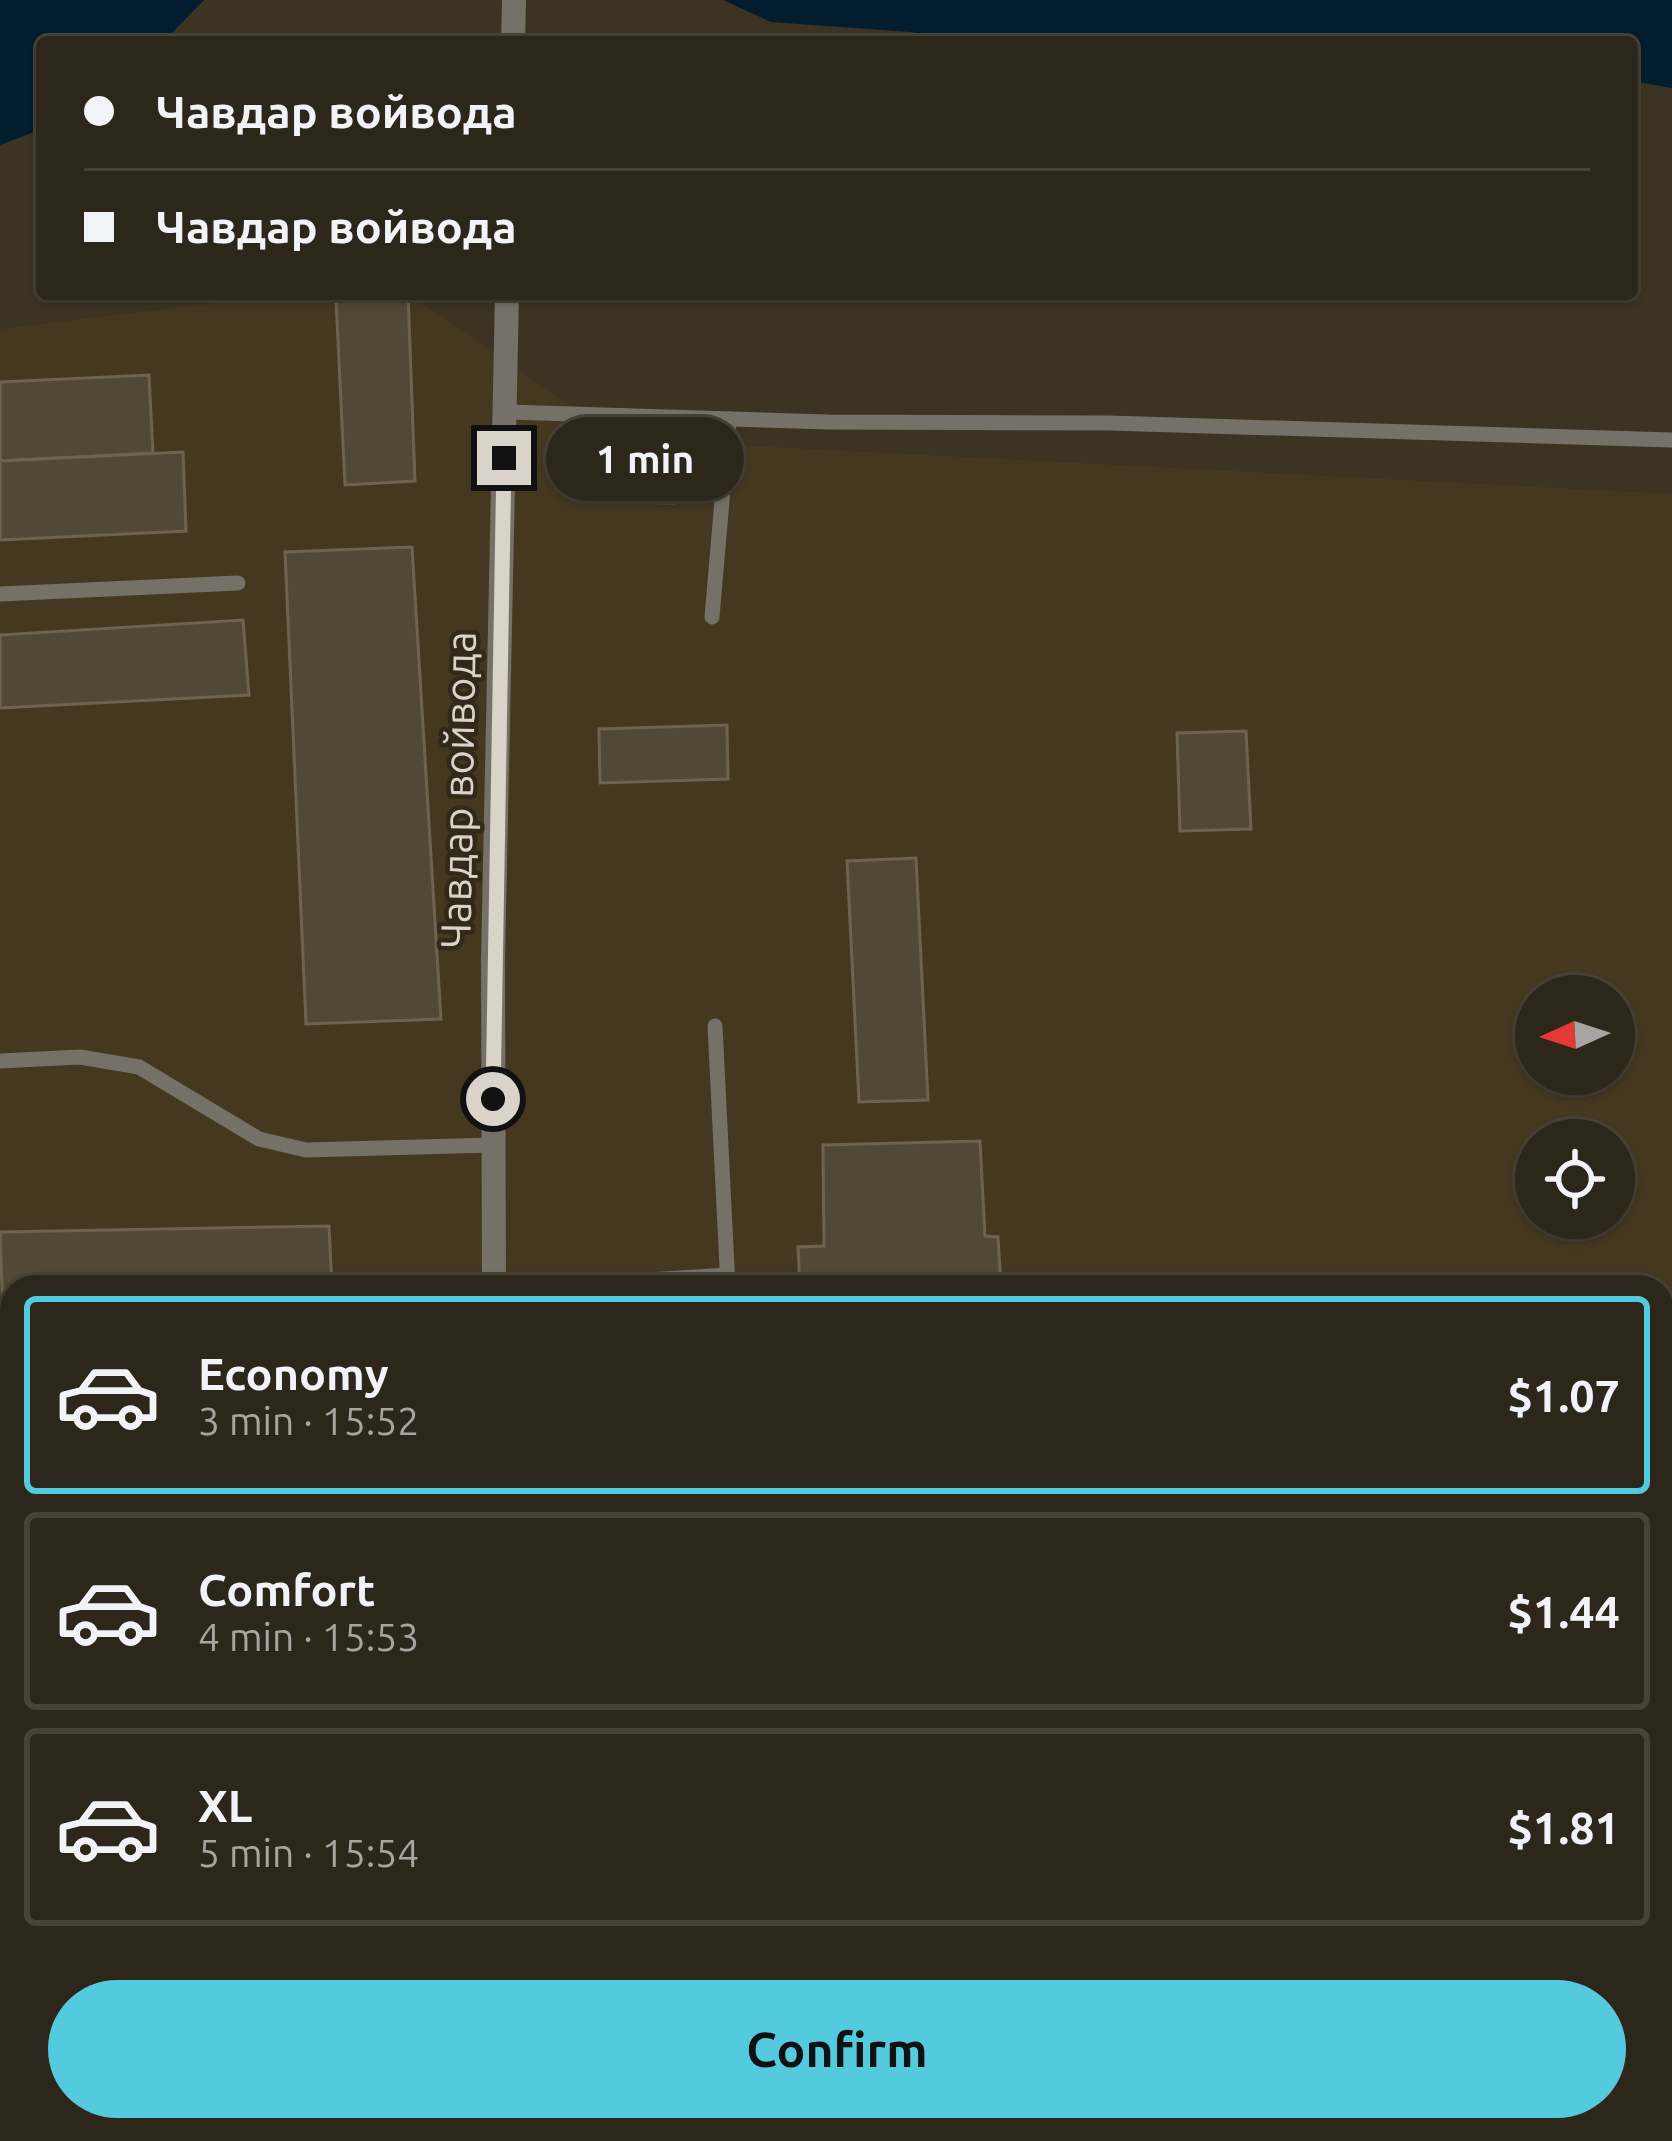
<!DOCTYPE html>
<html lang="en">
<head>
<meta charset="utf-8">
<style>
	body { margin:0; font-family:Ubuntu,sans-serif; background:#352e23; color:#f1f3f6; height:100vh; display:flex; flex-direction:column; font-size:45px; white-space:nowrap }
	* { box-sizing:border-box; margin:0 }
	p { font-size:39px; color:#a7a5a2 }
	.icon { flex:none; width:66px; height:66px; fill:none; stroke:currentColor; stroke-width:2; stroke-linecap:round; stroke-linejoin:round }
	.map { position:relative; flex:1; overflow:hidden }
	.side { position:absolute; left:0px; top:1275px; width:1674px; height:867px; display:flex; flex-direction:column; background:#2d261a; border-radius:36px 36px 0 0; box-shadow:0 3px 9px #0004,0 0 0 3px #484339 }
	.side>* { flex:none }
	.guide { position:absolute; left:36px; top:36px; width:1602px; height:264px; border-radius:12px; box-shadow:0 3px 9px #0004,0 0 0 3px #484339; display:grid; align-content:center; height:264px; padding:0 48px; background:#2d261a }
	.needle { width:78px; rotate:267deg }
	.controls { position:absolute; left:1515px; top:975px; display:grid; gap:24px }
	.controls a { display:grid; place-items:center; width:120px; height:120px; border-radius:50%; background:#2d261a; box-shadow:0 3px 9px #0004,0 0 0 3px #484339; font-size:60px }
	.end { position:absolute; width:54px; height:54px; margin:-27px; border:15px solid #d9d3c9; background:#111; box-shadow:0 0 0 6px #111 }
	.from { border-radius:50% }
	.bubble { position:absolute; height:84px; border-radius:42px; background:#2d261a; box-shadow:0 3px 9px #0004,0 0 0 3px #484339; font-size:39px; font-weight:700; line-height:84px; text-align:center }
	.guide b { display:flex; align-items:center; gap:42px; height:114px; font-size:45px }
	.guide b+b { border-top:3px solid #484339 }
	.guide i { width:30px; height:30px; background:#f1f3f6 }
	ul { padding:21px 0 0; list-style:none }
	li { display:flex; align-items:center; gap:36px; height:198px; margin:0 24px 18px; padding:0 24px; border:6px solid #484339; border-radius:12px }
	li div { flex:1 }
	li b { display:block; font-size:45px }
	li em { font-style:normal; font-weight:700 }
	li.active { border-color:#54cade }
	li>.icon { width:108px; height:108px; stroke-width:1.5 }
	.primary-button { display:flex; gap:24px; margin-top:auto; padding:24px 48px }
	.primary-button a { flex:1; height:138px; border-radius:72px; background:#54cade; color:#111; font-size:48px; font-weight:700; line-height:138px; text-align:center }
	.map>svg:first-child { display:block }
	.built { fill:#443820; fill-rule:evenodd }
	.water { fill:#021d2d }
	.building { fill:#524836; stroke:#6d6350; stroke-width:3 }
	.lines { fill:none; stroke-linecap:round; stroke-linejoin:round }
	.service { stroke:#757068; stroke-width:15 }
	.tertiary { stroke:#757068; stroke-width:24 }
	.route { stroke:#d9d3c9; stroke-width:15 }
	.labels { text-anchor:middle; stroke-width:9; stroke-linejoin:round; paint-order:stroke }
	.street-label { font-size:42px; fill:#d9d3c9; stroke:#322918 }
</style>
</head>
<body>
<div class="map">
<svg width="1672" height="2141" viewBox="0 0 1672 2141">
	<rect width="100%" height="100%" fill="#3c3322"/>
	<!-- built -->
	<path class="built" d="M 408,294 L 619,439 L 1672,494 L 1672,2141 L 0,2141 L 0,329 L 222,302 ZM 1536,996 L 1614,996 L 1614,1074 L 1536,1074 ZM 1536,1140 L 1614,1140 L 1614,1218 L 1536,1218 ZM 12,1287 L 1662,1287 L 1662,2130 L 12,2130 Z"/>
	<!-- water -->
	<g class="water">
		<path d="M 0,0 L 204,0 L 163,42 L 42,42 L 42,129 L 0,145 Z"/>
		<path d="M 723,0 L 1672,0 L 1672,88 L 1632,81 L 1632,42 L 965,42 L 911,32 L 771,22 Z"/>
	</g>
	<!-- building -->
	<g class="building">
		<path d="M 408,294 L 415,481 L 345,485 L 336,300 Z"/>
		<path d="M 149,375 L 153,453 L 0,461 L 0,382 Z"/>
		<path d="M 183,452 L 186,531 L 0,540 L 0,461 Z"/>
		<path d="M 618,465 L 675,466 L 674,503 L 617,502 Z"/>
		<path d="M 412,547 L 441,1019 L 306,1024 L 285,552 Z"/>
		<path d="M 243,620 L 249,695 L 0,708 L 0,635 Z"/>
		<path d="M 727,725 L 728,779 L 600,783 L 599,729 Z"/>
		<path d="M 1246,731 L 1251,829 L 1180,831 L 1177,733 Z"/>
		<path d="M 916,858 L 928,1100 L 859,1102 L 847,861 Z"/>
		<path d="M 980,1141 L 985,1236 L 998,1237 L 1001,1287 L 800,1287 L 798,1247 L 824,1246 L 823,1145 Z"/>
		<path d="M 329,1226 L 332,1287 L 12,1287 L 12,1564 L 0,1232 Z"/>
		<path d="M 1662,1677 L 1672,1677 L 1672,1879 L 1662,1880 Z"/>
		<path d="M 0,1749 L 12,1750 L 10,1855 L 0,1854 Z"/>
		<path d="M 18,2130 L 69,2130 L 68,2141 L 17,2141 Z"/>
		<path d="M 149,2130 L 243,2130 L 241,2141 L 147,2141 Z"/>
		<rect x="352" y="2130" width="132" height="11"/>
	</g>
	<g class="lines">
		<!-- service -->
		<g class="service">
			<path d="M 505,412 L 828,422 L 1109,423 L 1672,440"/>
			<path d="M 0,594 L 238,583"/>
			<path d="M 712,617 L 729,419"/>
			<path d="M 715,1026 L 728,1287"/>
			<path d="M 0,1061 L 80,1057 L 139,1067 L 259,1139 L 306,1150 L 493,1145"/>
			<path d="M 598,1287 L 598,1283 L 728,1275"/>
			<path d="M 1662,1531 L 1672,1531"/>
			<path d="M 0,1691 L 12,1690"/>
			<path d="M 99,2141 L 100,2130"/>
		</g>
		<!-- tertiary -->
		<g class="tertiary">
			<path d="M 513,42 L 514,0"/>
			<path d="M 494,1287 L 493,960 L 507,294"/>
			<path d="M 537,2130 L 538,2141"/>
		</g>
	</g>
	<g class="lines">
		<!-- route -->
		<path class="route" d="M 493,1099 L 504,458"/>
	</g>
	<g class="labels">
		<!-- street labels -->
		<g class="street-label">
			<text transform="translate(458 790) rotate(-89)" y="15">Чавдар войвода</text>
		</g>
	</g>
</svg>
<div class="controls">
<a><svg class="needle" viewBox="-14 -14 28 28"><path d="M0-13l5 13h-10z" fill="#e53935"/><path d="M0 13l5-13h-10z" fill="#a7a5a2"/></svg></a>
<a><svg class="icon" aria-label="locate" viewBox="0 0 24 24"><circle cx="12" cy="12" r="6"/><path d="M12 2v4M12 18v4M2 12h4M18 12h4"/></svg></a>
</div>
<i class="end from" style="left:493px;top:1099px"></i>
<i class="end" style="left:504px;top:458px"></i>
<div class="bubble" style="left:546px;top:417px;width:198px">1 min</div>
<div class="guide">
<b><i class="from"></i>Чавдар войвода</b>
<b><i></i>Чавдар войвода</b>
</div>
<section class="side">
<ul>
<li class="active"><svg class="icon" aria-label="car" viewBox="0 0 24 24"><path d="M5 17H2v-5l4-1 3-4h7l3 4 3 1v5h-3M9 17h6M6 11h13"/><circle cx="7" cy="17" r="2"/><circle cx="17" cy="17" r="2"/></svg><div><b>Economy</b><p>3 min · 15:52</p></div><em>$1.07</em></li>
<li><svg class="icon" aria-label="car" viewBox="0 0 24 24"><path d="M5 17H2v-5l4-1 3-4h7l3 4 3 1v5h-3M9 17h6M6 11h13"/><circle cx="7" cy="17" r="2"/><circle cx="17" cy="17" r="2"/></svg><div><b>Comfort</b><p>4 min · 15:53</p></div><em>$1.44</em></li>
<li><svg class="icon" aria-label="car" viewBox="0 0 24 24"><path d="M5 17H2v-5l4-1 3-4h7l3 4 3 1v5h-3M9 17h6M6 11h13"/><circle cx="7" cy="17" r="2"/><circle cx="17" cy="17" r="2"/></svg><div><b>XL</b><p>5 min · 15:54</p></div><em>$1.81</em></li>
</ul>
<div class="primary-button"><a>Confirm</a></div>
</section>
</div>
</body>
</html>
